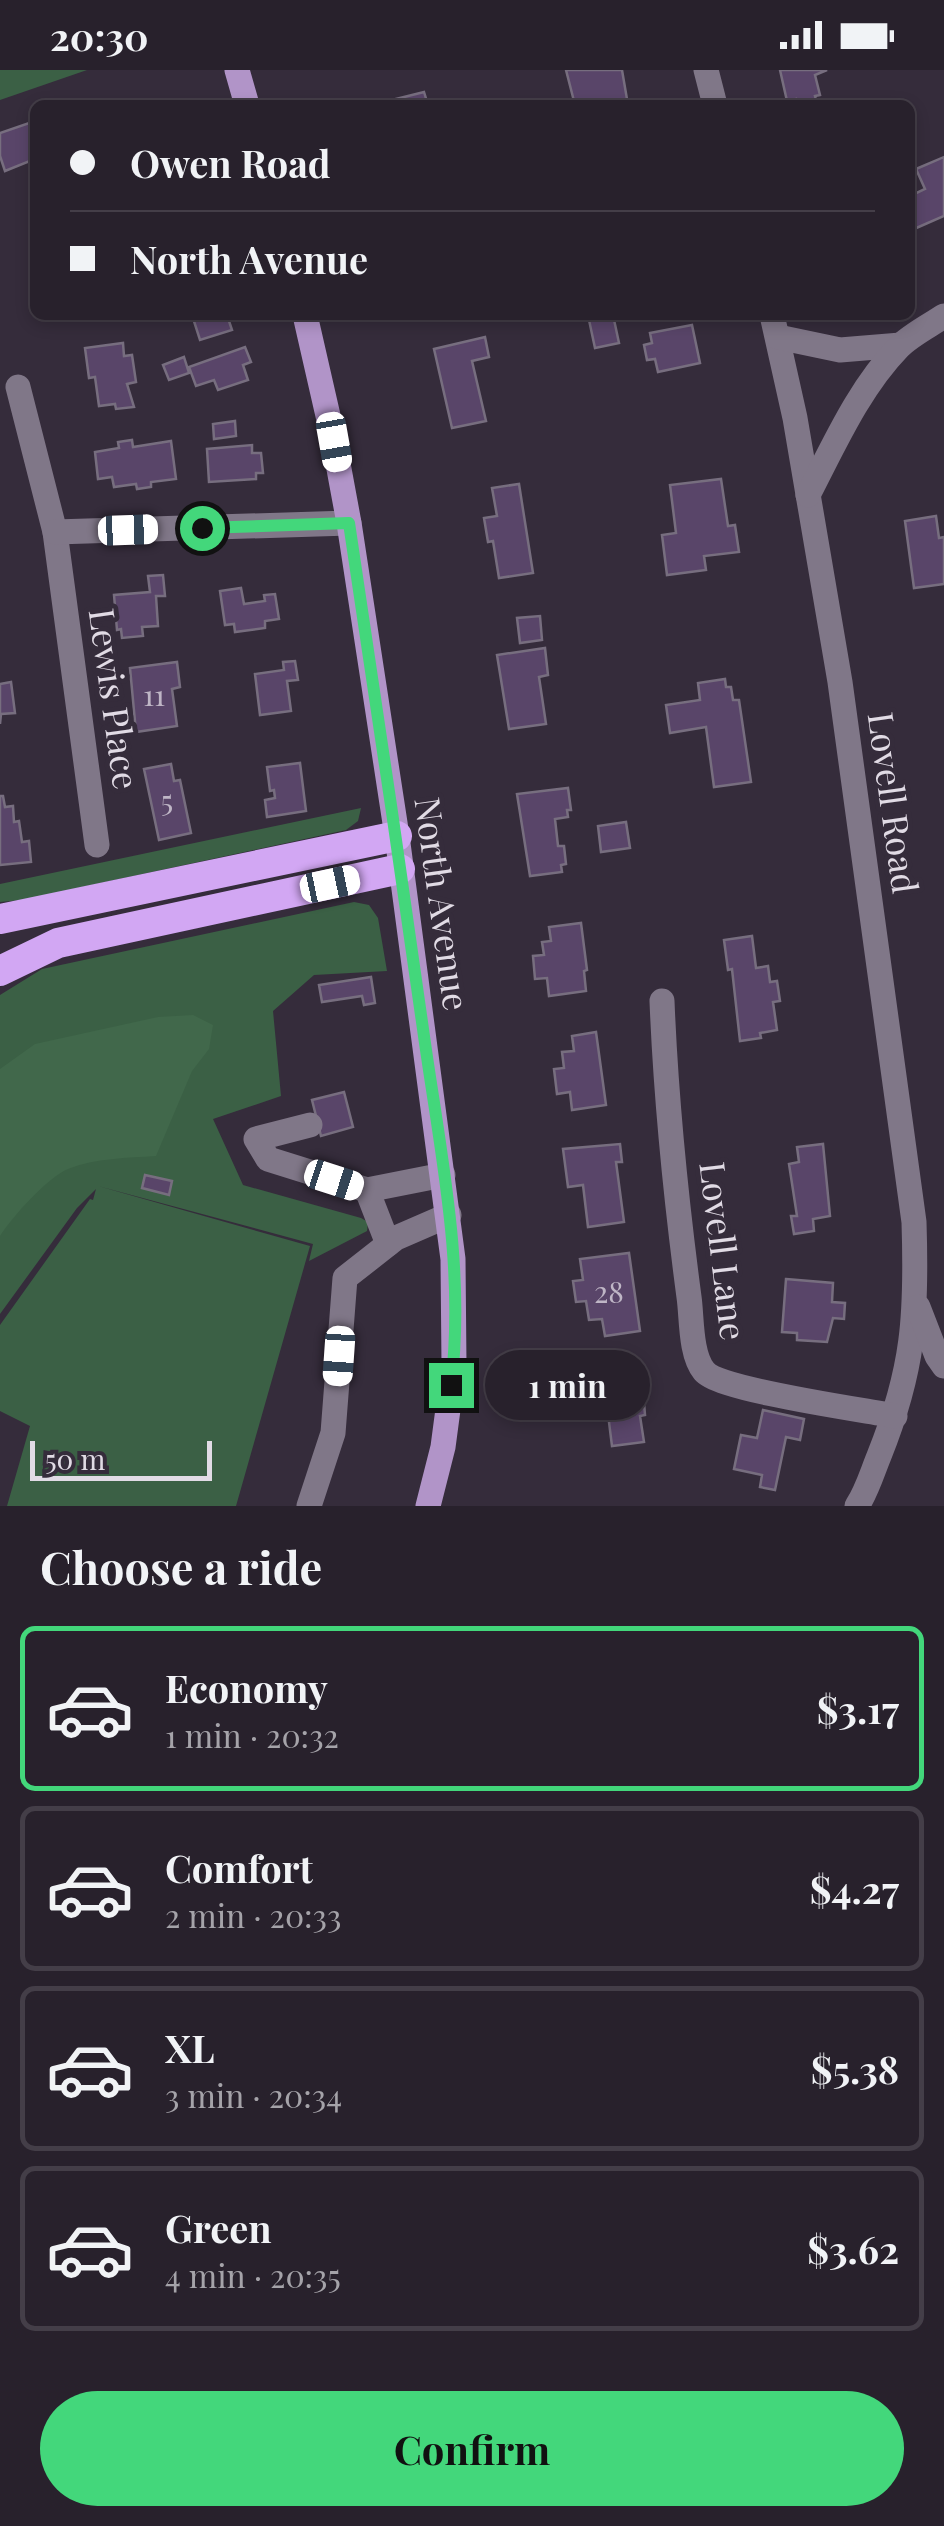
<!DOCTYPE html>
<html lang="en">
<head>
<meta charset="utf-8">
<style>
	body { margin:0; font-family:"Playfair Display",serif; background:#302934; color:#f1f3f6; height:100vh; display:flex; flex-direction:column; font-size:38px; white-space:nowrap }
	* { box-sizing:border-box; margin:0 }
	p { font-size:32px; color:#a5a3a9 }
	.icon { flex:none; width:55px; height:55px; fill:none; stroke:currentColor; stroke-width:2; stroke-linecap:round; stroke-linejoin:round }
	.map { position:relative; height:1436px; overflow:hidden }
	.side { display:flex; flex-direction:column; background:#28212c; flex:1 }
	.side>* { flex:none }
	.banner { position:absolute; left:30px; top:30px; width:885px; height:220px; border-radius:15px; box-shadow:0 5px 15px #0003,0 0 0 2px #443e48; display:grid; align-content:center; height:220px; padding:0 40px; background:#28212c }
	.scale { position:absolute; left:30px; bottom:25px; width:182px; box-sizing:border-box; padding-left:10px; border:5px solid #e1dbe5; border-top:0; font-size:28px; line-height:35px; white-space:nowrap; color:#e1dbe5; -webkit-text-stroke:8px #352c3b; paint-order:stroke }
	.end { position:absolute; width:45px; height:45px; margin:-22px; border:12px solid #43d77b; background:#111; box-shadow:0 0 0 5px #111 }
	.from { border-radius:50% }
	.bubble { position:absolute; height:70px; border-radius:35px; background:#28212c; box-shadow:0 5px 15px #0003,0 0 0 2px #443e48; font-size:32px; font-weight:700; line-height:70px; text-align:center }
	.car { position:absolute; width:30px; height:60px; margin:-30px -15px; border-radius:12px; box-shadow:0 0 8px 2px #0007; background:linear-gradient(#fff 24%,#345 0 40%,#fff 0 76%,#345 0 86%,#fff 0) }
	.banner b { display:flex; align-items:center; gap:35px; height:95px; font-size:38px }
	.banner b+b { border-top:2px solid #443e48 }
	.banner i { width:25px; height:25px; background:#f1f3f6 }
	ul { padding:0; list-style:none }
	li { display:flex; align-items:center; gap:30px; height:165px; margin:0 20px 15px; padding:0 20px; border:5px solid #443e48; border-radius:15px }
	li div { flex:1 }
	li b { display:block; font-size:38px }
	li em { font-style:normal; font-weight:700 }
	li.current { border-color:#43d77b }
	li>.icon { width:90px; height:90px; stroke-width:1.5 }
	h2 { padding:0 40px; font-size:45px; line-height:120px }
	.button { display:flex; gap:20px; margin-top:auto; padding:20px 40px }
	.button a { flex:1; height:115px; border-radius:60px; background:#43d77b; color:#111; font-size:40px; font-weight:700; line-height:115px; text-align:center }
	.status { display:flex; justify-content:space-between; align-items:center; height:70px; padding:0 50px; background:#28212c; direction:ltr }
	.status svg { height:28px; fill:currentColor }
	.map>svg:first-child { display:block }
	.green { fill:#3b6045 }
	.forest { fill:#41684b }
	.building { fill:#594569; stroke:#776e7f; stroke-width:2.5 }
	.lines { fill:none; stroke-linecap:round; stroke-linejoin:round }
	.minor { stroke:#807788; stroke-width:25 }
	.major { stroke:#b194c8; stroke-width:25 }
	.highway { stroke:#d2a7f3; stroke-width:30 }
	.route { stroke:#43d77b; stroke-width:12 }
	.labels { text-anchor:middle; stroke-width:10; stroke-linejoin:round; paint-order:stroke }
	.number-label { font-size:30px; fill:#bfb6c6 }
	.street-label { font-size:35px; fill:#e1dbe5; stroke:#352c3b }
</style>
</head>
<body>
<div class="status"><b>20:30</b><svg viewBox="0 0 49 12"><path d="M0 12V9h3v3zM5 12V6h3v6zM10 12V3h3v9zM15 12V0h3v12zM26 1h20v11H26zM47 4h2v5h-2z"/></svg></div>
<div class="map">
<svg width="944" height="1436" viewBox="0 0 944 1436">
	<rect width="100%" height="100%" fill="#352c3b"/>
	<!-- green -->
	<g class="green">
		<path d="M 0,0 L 87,0 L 0,30 Z"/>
		<path d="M 361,738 L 358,751 L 346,760 L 22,830 L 0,832 L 0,814 Z"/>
		<path d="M 354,832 L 369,835 L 378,848 L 387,901 L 314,905 L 273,941 L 281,1026 L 213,1049 L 243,1115 L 361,1148 L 368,1152 L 367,1161 L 309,1191 L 313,1174 L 98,1116 L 310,1176 L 236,1436 L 7,1436 L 30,1356 L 0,1341 L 0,1255 L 90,1129 L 93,1130 L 96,1119 L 77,1138 L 0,1244 L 0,925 L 42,899 Z"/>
	</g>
	<!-- forest -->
	<path class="forest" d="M 193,945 L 213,955 L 209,979 L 192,1001 L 156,1086 C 127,1088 96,1088 68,1099 C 48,1107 12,1147 0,1166 L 0,999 L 35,974 L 158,947 Z"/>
	<!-- building -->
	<g class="building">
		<path d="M 566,0 L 622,0 L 628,35 L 575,35 Z"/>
		<path d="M 780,0 L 827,0 L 815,5 L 820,25 L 815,26 L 817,35 L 797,35 L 796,29 L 787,31 Z"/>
		<path d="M 424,22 L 428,35 L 389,35 L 388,31 Z"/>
		<path d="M 35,51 L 35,89 L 5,101 L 0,86 L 0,63 Z"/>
		<path d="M 944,87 L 944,146 L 914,159 L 910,150 L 910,126 L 925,119 L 916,99 Z"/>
		<path d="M 192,245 L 227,245 L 232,260 L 200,270 Z"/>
		<path d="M 613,245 L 619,273 L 595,278 L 589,250 Z"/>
		<path d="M 692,255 L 700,293 L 658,302 L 655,289 L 647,290 L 644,275 L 652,273 L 650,263 Z"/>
		<path d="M 485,267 L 489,287 L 472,291 L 486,351 L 452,358 L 434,279 Z"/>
		<path d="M 123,273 L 124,286 L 132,285 L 136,312 L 127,314 L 134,337 L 116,339 L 115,334 L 99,336 L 95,307 L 89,308 L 85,278 Z"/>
		<path d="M 245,277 L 251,292 L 243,295 L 248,310 L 218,320 L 214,310 L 196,316 L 189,297 Z"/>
		<path d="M 184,287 L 189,303 L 169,310 L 163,295 Z"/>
		<path d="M 235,351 L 236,366 L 214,369 L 213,354 Z"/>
		<path d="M 132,370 L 133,377 L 171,371 L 176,409 L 151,412 L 151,417 L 137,419 L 136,414 L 114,417 L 112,407 L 98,409 L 95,382 L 119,378 L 118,372 Z"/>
		<path d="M 252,375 L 252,383 L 261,383 L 263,403 L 256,403 L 256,409 L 209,412 L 207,379 Z"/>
		<path d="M 721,409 L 728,456 L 735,455 L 739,482 L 704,486 L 706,500 L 667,505 L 662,465 L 676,463 L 670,415 Z"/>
		<path d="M 519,414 L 533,503 L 499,508 L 493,471 L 488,472 L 484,448 L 497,446 L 492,418 Z"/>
		<path d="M 936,446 L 939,468 L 944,467 L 944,514 L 914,518 L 905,451 Z"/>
		<path d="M 163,505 L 165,526 L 156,526 L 158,556 L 142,557 L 143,566 L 122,568 L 121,559 L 117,560 L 114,525 L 150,522 L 148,506 Z"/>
		<path d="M 241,518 L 244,534 L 265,531 L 264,525 L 275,524 L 279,549 L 265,551 L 265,558 L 235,562 L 234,554 L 225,555 L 220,521 Z"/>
		<path d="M 540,546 L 542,570 L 520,573 L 517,548 Z"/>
		<path d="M 545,578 L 548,605 L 539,607 L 546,654 L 509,659 L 497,585 Z"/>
		<path d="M 295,591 L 298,610 L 287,611 L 291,641 L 260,645 L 255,604 L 284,600 L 283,592 Z"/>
		<path d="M 177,592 L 180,617 L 172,619 L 177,656 L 136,662 L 130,598 Z"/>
		<path d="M 725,609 L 726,617 L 731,617 L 733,630 L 739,630 L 751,712 L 714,717 L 706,657 L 670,663 L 666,635 L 700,630 L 698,613 Z"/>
		<path d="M 11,612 L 15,643 L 1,644 L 0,654 L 0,614 Z"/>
		<path d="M 300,693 L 306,741 L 267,747 L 265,730 L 275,728 L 274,720 L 270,721 L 267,697 Z"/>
		<path d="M 171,694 L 174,711 L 180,710 L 191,763 L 159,770 L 144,699 Z"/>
		<path d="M 568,718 L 571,740 L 567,740 L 568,747 L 555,749 L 558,776 L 564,776 L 566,794 L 561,795 L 562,802 L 530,806 L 517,724 Z"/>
		<path d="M 0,726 L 3,726 L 5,737 L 13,736 L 14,752 L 19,751 L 22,772 L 29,771 L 31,792 L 0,795 Z"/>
		<path d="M 626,752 L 630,778 L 601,782 L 598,756 Z"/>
		<path d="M 581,853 L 587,900 L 584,901 L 586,921 L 549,926 L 547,908 L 535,909 L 533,886 L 544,885 L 542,872 L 551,871 L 549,857 Z"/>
		<path d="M 752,866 L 756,898 L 768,896 L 770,912 L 777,911 L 780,931 L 773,932 L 777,960 L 760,963 L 761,968 L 740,971 L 732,899 L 728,900 L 724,870 Z"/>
		<path d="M 371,907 L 375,933 L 364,935 L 362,926 L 322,932 L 319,915 Z"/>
		<path d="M 596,962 L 606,1035 L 572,1040 L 570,1022 L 557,1024 L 554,999 L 564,998 L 562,982 L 574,981 L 572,966 Z"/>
		<path d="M 344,1022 L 353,1057 L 321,1066 L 312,1030 Z"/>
		<path d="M 620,1074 L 622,1092 L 616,1092 L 624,1152 L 588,1157 L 583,1115 L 568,1117 L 563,1079 Z"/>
		<path d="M 823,1074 L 830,1146 L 813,1149 L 814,1161 L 794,1164 L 791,1146 L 797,1146 L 789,1094 L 799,1092 L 797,1077 Z"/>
		<path d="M 145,1105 L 172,1111 L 169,1125 L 142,1118 Z"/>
		<path d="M 629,1183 L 640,1261 L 605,1266 L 602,1249 L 589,1250 L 586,1231 L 576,1232 L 573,1211 L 583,1210 L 580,1189 Z"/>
		<path d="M 786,1209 L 833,1213 L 832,1232 L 845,1233 L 844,1249 L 833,1248 L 827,1272 L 797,1270 L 797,1263 L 782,1262 Z"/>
		<path d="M 634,1295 L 638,1333 L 644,1332 L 645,1345 L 640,1346 L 644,1372 L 612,1376 L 608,1344 L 589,1346 L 586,1327 L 604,1324 L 603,1313 L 608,1312 L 606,1299 Z"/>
		<path d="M 763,1340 L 804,1349 L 800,1370 L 786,1367 L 775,1420 L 760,1417 L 762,1405 L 734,1399 L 741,1365 L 757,1368 Z"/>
	</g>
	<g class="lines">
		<!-- minor -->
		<g class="minor">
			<path d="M 706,0 L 715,35"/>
			<path d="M 772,245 L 795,348 L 840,612 L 914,1152 C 917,1245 914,1299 879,1386 C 872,1403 867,1421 857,1436"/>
			<path d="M 778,267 L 840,280 L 901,275"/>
			<path d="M 18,317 L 55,462 L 97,775"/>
			<path d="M 808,425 C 834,375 859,318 899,277 C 911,265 929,256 944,246"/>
			<path d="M 55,462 L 349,453"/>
			<path d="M 662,931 C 666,1030 676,1129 689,1227 C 692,1247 690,1284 704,1301 C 719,1320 864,1340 895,1346"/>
			<path d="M 310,1055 L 256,1069 L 268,1089 L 367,1120"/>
			<path d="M 388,1174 L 367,1120 L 443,1105"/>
			<path d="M 918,1237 L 937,1286 L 944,1296"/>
			<path d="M 309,1436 L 333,1363 L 345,1208 L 396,1168 L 449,1145"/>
		</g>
		<!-- major -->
		<g class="major">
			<path d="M 237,0 L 247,35"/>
			<path d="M 305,245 L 334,372 L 349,453 L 397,766 L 453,1189 L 454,1294 L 443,1377 L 428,1436"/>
		</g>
		<!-- highway -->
		<g class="highway">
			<path d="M 0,849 L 397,766"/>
			<path d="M 0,901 L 58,873 L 400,799"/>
		</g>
	</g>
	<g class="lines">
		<!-- route -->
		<path class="route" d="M 202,458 L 349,453 C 375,622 399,790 423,959 C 439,1076 466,1196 451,1315"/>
	</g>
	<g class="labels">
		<!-- number labels -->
		<g class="number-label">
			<text x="154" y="636">11</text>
			<text x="167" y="742">5</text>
			<text x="609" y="1233">28</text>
		</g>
		<!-- street labels -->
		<g class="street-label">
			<text transform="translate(113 629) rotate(82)" y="12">Lewis Place</text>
			<text transform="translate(892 733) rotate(82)" y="12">Lovell Road</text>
			<text transform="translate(441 834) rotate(82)" y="12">North Avenue</text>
			<text transform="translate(722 1181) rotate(83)" y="12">Lovell Lane</text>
		</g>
	</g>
</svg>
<div class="scale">50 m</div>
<i class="end from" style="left:202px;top:458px"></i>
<i class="end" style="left:451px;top:1315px"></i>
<div class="bubble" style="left:485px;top:1280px;width:165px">1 min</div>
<i class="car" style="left:334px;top:372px;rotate:170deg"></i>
<i class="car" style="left:128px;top:460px;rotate:88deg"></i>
<i class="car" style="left:330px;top:814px;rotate:78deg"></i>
<i class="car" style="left:334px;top:1110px;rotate:108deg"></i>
<i class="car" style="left:339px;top:1286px;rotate:184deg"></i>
<div class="banner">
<b><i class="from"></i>Owen Road</b>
<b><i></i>North Avenue</b>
</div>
</div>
<section class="side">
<h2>Choose a ride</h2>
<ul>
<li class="current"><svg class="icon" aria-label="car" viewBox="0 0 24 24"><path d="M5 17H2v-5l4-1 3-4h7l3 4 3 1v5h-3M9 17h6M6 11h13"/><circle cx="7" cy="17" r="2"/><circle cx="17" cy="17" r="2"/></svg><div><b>Economy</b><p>1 min · 20:32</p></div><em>$3.17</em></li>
<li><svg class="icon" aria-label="car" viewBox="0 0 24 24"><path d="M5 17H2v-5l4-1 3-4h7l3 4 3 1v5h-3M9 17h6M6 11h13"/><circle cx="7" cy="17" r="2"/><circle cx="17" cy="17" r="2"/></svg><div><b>Comfort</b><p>2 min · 20:33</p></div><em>$4.27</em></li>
<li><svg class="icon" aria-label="car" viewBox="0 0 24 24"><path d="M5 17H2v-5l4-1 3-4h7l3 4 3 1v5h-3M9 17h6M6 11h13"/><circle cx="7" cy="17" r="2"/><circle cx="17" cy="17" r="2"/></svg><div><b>XL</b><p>3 min · 20:34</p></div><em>$5.38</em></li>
<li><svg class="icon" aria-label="car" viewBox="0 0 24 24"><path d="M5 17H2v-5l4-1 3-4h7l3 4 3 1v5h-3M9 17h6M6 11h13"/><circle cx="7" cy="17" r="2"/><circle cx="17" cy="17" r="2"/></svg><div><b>Green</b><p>4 min · 20:35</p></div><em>$3.62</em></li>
</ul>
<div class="button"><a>Confirm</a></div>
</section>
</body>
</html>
